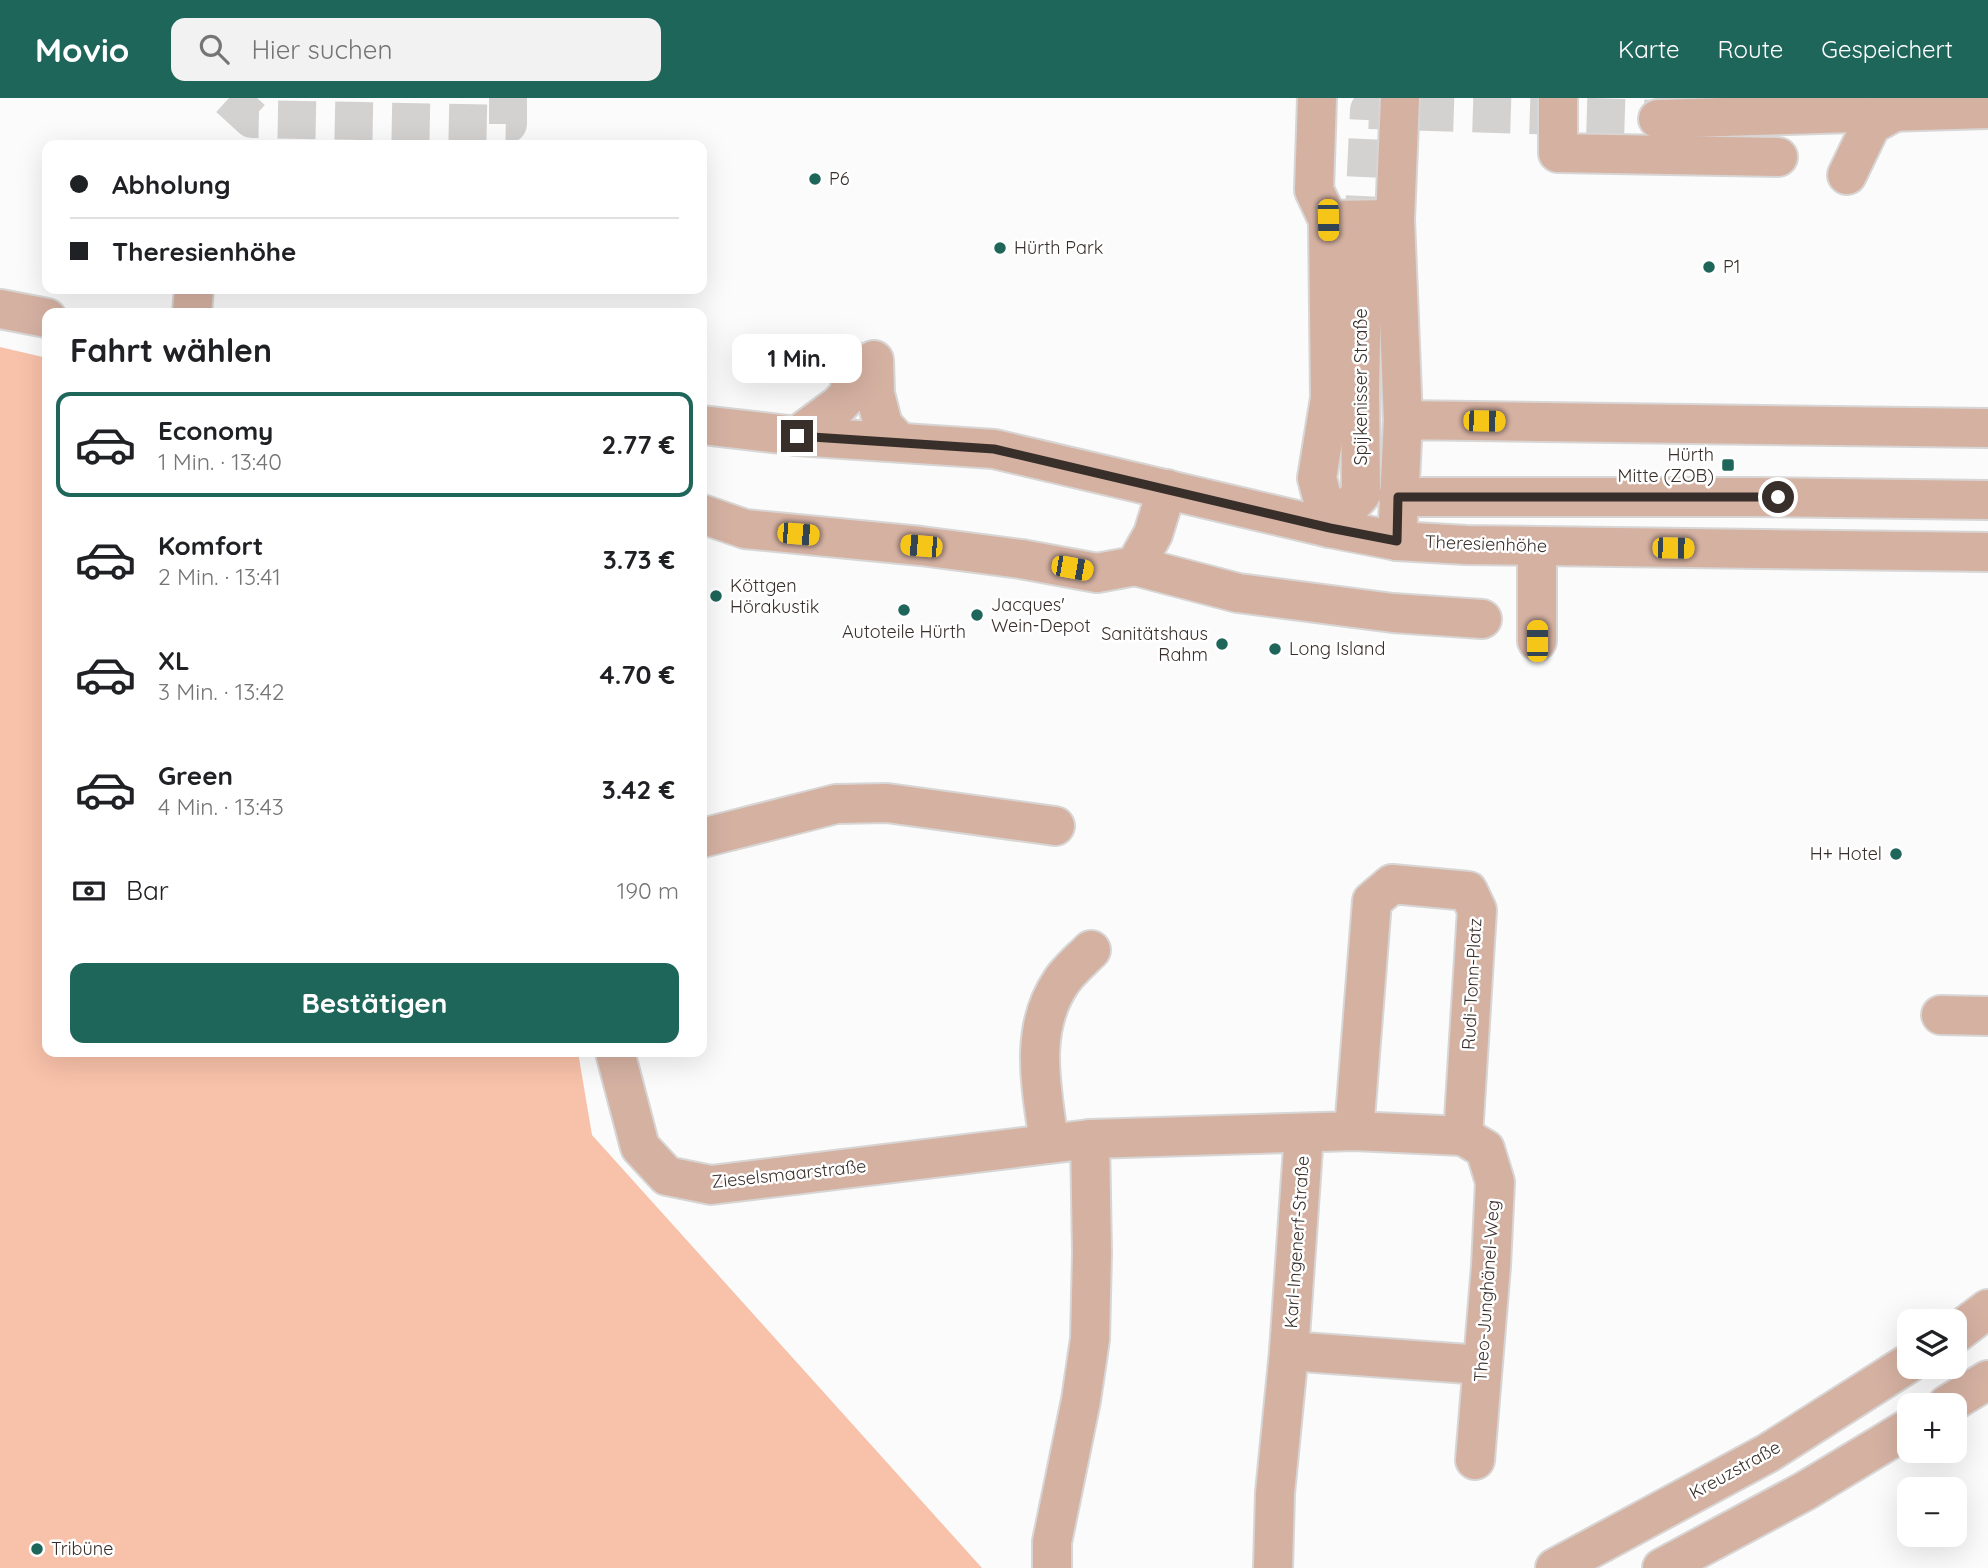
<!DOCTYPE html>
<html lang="de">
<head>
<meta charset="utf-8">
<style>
	body { margin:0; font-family:Quicksand,sans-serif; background:#f2f2f2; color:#202124; height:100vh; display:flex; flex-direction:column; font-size:26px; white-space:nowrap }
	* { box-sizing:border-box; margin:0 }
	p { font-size:23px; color:#757577 }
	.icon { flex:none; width:38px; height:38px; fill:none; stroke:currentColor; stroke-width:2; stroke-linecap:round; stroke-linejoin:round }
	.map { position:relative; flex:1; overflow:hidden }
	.drawer { position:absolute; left:42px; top:210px; width:665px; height:749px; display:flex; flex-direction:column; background:#fff; border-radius:14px; box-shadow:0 7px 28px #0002 }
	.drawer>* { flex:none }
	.hud { position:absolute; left:42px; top:42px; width:665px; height:154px; border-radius:14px; box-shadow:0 7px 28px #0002; display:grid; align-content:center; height:154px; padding:0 28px; background:#fff }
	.controls { position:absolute; left:1897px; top:1211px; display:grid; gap:14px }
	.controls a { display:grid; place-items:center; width:70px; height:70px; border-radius:14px; background:#fff; box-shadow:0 7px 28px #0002; font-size:35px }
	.end { position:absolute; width:32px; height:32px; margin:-16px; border:9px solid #392f2a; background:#fff; box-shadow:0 0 0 4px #fff }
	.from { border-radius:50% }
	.bubble { position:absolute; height:49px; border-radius:14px; background:#fff; box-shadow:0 7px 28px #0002; font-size:23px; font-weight:700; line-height:49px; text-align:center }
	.car { position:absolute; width:21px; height:42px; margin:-21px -10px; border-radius:9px; box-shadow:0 0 5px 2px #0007; background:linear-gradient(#f5c518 24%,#345 0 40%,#f5c518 0 76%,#345 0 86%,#f5c518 0) }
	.hud b { display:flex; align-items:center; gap:24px; height:66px; font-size:26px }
	.hud b+b { border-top:2px solid #e0e0e0 }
	.hud i { width:18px; height:18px; background:#202124 }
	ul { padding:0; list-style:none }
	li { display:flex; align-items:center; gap:21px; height:105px; margin:0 14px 10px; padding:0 14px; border:4px solid transparent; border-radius:14px }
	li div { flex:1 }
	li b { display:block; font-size:26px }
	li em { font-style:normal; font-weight:700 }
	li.selected { border-color:#1e655a }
	li>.icon { width:63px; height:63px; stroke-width:1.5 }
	h2 { padding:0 28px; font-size:32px; line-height:84px }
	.pay { display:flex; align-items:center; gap:18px; height:77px; padding:0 28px; font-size:26px }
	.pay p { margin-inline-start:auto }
	.cta { display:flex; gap:14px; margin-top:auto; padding:14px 28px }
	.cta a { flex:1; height:80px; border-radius:14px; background:#1e655a; color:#fff; font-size:28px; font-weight:700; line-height:80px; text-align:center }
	header { display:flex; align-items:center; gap:42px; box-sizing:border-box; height:98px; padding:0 35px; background:#1e655a; color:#fff }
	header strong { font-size:33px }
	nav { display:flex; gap:38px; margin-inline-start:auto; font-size:24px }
	.search { width:490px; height:63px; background:#f2f2f2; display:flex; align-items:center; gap:18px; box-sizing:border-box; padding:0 24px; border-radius:14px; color:#757577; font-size:26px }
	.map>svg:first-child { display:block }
	.green { fill:#f8c1a9 }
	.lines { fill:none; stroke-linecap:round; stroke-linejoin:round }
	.minor-tunnel { stroke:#d4d2d1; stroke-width:38; stroke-dasharray:38 19; stroke-linecap:butt }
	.minor-casing { stroke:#d8d6d5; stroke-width:42 }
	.minor { stroke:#d5b1a2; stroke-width:38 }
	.route { stroke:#392f2a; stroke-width:9 }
	.poi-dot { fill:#1e655a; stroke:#fff; stroke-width:2.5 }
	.labels { text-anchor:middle; stroke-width:5; stroke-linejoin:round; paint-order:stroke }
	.poi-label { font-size:18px; fill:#392f2a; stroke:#fff; text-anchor:start }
	.street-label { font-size:18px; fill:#392f2a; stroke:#fff }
</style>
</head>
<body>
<header>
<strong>Movio</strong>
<div class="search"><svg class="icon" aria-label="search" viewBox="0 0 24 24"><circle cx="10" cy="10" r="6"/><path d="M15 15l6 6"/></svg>Hier suchen</div>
<nav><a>Karte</a><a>Route</a><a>Gespeichert</a></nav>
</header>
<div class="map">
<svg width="1988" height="1470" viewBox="0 0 1988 1470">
	<rect width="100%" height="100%" fill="#fbfbfb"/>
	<!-- green -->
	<path class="green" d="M 0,249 L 47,260 L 47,954 L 578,954 L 592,1037 L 982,1470 L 0,1470 Z"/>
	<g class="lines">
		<!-- minor-tunnel -->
		<g class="minor-tunnel">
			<path d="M 229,0 L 252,21 L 508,26 L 508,0"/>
			<path d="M 1363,136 L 1369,12 L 1658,21"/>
		</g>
		<!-- minor casing -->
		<g class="minor-casing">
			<g id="minor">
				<path d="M 1317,0 L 1314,92 L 1328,122"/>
				<path d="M 1558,0 L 1558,55 L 1778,59"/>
				<path d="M 1658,21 L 1988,11"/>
				<path d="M 1847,77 L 1871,27 L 1898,12"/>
				<path d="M 1395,121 L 1400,0"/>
				<path d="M 0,211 L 47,220"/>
				<path d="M 192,215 L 194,191"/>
				<path d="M 874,262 L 875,296 L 883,327 L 898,343"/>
				<path d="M 702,327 L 797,338 L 994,351 L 1330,430 L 1397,443 L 1466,447 L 1988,454"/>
				<path d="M 797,338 L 839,307 L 850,295 L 851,262"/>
				<path d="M 1398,399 L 1751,399 L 1988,402"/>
				<path d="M 702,416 L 745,431 L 921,448 L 1021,461 L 1097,475 L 1135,468 L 1153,436 L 1167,391"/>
				<path d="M 1330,430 L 1317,380 L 1330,300 L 1328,122 L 1395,121 L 1403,322"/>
				<path d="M 1330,430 L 1361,396 L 1360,293 L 1363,136"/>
				<path d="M 1397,443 L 1403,322 L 1988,330"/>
				<path d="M 1537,448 L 1537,543"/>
				<path d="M 1135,468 L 1238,495 L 1393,515 L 1482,521"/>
				<path d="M 702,740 L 836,706 L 887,705 L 1055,728"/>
				<path d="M 1941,917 L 1988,918"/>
				<path d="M 615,954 L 640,1049 L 667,1078 L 711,1087 L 1090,1041 L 1354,1033 L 1463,1038 L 1477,812 L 1468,793 L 1392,786 L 1372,803 L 1354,1033"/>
				<path d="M 1463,1038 L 1485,1051 L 1495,1084 L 1491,1168 L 1475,1362"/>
				<path d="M 1049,1045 C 1042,991 1028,933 1061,884 C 1068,873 1081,862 1091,852"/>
				<path d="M 1955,1236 L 1988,1211"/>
				<path d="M 1289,1253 L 1482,1267"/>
				<path d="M 1947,1307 L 1988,1282"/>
				<path d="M 1052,1470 L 1052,1444 L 1081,1302 L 1090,1241 L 1092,1155 L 1090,1041"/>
				<path d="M 1273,1470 L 1275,1395 L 1289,1253 L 1304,1035"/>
				<path d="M 1555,1470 L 1768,1355 L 1909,1265"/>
				<path d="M 1662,1470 L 1805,1393 L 1909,1330"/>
			</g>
		</g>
		<!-- minor -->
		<use href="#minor" class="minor"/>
	</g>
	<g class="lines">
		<!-- route -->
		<path class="route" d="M 797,338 L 994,351 L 1330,430 L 1397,443 L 1398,399 L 1778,399"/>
	</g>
	<!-- markers -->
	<g class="poi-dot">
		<circle cx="815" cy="81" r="7"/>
		<circle cx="1000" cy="150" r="7"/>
		<circle cx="1709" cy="169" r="7"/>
		<rect x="1721" y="360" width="14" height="14" rx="3.5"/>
		<circle cx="716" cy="498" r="7"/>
		<circle cx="904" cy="512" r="7"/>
		<circle cx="977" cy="517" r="7"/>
		<circle cx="1222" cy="546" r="7"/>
		<circle cx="1275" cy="551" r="7"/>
		<circle cx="1896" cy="756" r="7"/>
		<circle cx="37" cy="1451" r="7"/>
	</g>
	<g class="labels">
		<!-- poi labels -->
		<g class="poi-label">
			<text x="829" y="87">P6</text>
			<text x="1014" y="156">Hürth Park</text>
			<text x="1723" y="175">P1</text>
			<text x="1714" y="363" text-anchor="end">Hürth<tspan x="1714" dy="21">Mitte (ZOB)</tspan></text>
			<text x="730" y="494">Köttgen<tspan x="730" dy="21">Hörakustik</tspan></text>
			<text x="991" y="513">Jacques'<tspan x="991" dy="21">Wein-Depot</tspan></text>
			<text x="904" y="540" text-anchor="middle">Autoteile Hürth</text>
			<text x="1208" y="542" text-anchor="end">Sanitätshaus<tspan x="1208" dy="21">Rahm</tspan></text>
			<text x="1289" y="557">Long Island</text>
			<text x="1882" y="762" text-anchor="end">H+ Hotel</text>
			<text x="51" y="1457">Tribüne</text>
		</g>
		<!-- street labels -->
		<g class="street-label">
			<text transform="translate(1361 289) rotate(-90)" y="6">Spijkenisser Straße</text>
			<text transform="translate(1486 446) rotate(2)" y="6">Theresienhöhe</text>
			<text transform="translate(1472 886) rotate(-87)" y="6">Rudi-Tonn-Platz</text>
			<text transform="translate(789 1076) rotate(-6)" y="6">Zieselsmaarstraße</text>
			<text transform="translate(1297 1144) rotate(-86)" y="6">Karl-Ingenerf-Straße</text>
			<text transform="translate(1487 1193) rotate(-86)" y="6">Theo-Junghänel-Weg</text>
			<text transform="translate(1735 1372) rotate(-29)" y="6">Kreuzstraße</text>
		</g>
	</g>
</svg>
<div class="controls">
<a><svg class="icon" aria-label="layers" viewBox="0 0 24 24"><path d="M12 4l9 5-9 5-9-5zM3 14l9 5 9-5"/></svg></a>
<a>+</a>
<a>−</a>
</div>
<i class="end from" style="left:1778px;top:399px"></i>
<i class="end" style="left:797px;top:338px"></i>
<div class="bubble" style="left:732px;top:236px;width:130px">1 Min.</div>
<i class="car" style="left:1328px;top:122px;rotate:179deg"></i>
<i class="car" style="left:1484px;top:323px;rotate:91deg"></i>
<i class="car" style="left:798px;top:436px;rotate:95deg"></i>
<i class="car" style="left:921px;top:448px;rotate:275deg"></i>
<i class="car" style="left:1673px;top:450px;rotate:91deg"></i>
<i class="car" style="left:1072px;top:470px;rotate:100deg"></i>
<i class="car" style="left:1537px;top:543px;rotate:0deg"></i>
<div class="hud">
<b><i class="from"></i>Abholung</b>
<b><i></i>Theresienhöhe</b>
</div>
<section class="drawer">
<h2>Fahrt wählen</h2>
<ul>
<li class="selected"><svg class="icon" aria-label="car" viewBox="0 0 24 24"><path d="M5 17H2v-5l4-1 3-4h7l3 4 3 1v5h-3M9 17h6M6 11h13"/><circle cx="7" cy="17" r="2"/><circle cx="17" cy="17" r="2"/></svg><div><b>Economy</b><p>1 Min. · 13:40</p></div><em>2.77 €</em></li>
<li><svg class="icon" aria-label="car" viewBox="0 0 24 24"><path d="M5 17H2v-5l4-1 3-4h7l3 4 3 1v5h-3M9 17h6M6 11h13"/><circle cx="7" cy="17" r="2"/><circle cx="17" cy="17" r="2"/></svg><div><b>Komfort</b><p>2 Min. · 13:41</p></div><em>3.73 €</em></li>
<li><svg class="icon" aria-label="car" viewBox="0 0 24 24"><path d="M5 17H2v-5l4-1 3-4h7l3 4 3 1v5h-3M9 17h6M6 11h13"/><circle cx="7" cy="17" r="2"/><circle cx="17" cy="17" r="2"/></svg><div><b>XL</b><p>3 Min. · 13:42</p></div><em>4.70 €</em></li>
<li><svg class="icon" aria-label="car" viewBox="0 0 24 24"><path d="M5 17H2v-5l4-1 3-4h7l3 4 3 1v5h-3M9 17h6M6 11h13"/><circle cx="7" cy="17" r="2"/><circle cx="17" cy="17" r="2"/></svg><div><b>Green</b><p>4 Min. · 13:43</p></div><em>3.42 €</em></li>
</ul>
<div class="pay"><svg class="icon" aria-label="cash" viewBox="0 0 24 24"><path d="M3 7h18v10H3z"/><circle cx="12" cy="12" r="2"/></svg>Bar<p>190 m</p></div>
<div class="cta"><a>Bestätigen</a></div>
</section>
</div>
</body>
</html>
